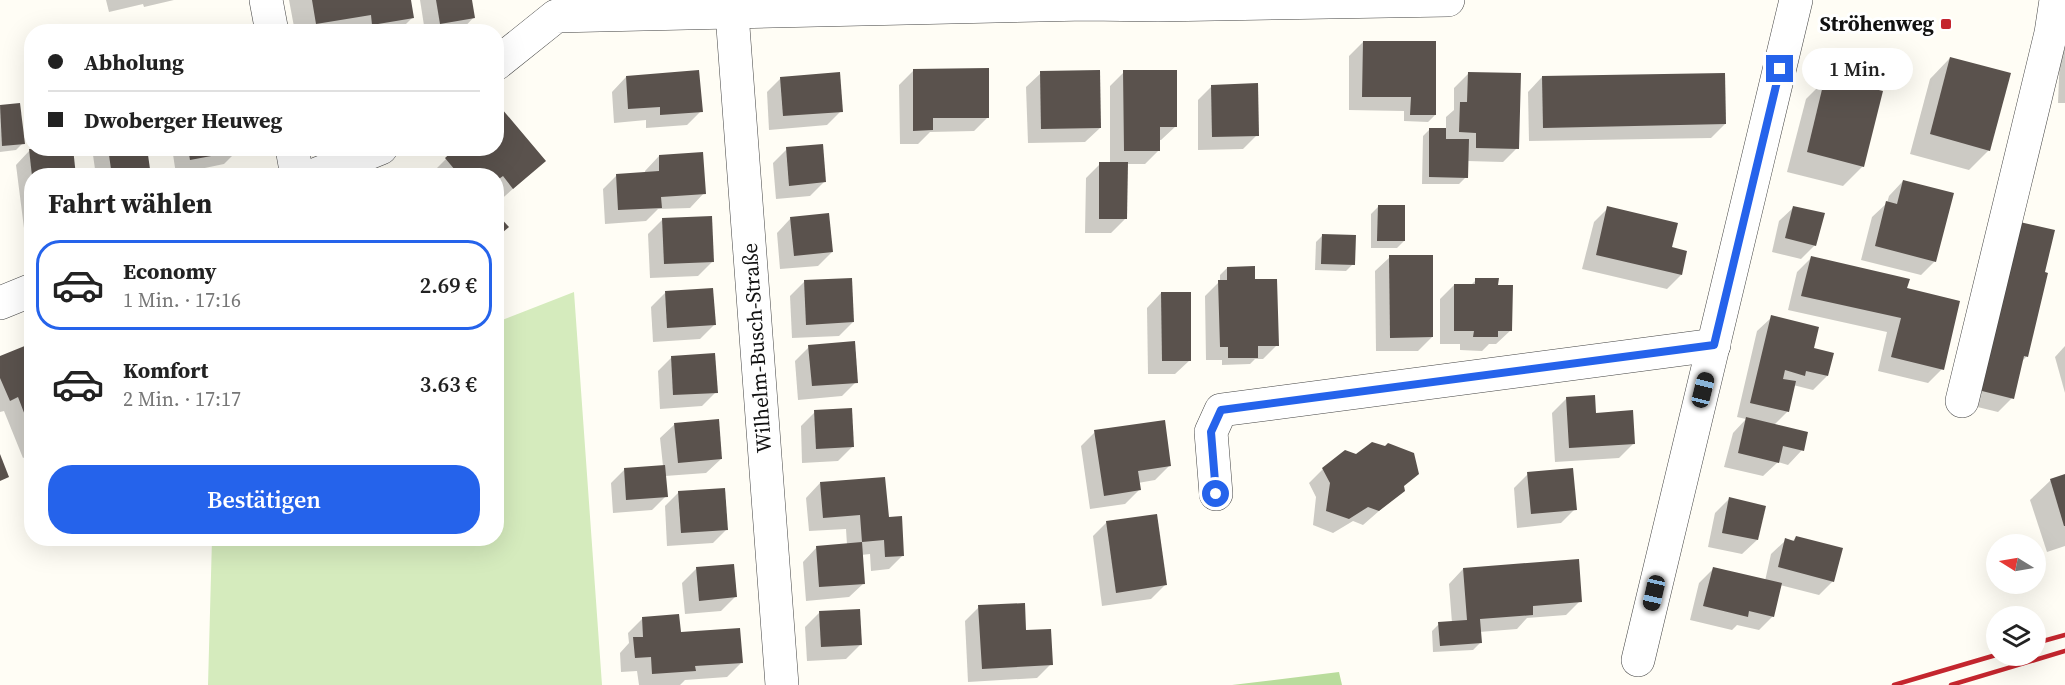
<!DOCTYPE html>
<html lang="de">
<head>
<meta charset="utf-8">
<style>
	body { margin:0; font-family:"Source Serif 4",serif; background:#f2f2f2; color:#222; height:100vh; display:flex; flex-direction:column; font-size:22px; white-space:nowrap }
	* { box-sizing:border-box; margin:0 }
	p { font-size:20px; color:#767676 }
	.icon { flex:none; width:33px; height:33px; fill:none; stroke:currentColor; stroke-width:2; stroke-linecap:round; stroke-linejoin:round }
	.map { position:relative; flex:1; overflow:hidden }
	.details { position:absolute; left:24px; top:168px; width:480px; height:378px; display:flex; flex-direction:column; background:#fff; border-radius:24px; box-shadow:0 6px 24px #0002 }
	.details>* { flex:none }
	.top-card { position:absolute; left:24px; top:24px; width:480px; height:132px; border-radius:24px; box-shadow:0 6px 24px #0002; display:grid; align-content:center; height:132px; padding:0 24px; background:#fff }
	.needle { width:39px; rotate:281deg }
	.fabs { position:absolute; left:1986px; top:534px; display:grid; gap:12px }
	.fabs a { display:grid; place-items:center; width:60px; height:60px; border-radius:50%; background:#fff; box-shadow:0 6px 24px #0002; font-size:30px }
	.end { position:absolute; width:27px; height:27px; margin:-14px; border:8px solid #2563eb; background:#fff; box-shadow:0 0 0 3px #fff }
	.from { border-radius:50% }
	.bubble { position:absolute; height:42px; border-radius:21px; background:#fff; box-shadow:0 6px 24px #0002; font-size:20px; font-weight:600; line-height:42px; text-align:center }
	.car { position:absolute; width:18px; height:36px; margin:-18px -9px; border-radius:8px; box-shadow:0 0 4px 2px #0007; background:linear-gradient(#222 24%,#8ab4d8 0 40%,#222 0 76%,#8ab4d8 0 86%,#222 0) }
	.top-card b { display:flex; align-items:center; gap:21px; height:57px; font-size:22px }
	.top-card b+b { border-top:2px solid #e0e0e0 }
	.top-card i { width:15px; height:15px; background:#222 }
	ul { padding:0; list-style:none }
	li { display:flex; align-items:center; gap:18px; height:90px; margin:0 12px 9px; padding:0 12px; border:3px solid transparent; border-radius:24px }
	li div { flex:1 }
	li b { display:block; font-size:22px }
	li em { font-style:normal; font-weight:600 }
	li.active { border-color:#2563eb }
	li>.icon { width:54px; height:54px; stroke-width:1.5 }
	h2 { padding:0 24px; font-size:27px; line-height:72px }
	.cta { display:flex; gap:12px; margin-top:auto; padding:12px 24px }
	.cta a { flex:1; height:69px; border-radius:24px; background:#2563eb; color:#fff; font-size:24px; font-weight:600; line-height:69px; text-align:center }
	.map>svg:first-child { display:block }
	.green { fill:#d5ebbd }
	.forest { fill:#b9dc9c }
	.shadow { fill:#0003 }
	.building { fill:#5a524d }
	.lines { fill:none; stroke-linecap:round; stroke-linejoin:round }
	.minor-casing { stroke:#444; stroke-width:34 }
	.minor { stroke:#fff; stroke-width:33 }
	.rail { stroke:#c4262e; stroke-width:4.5 }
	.route { stroke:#2563eb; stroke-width:8 }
	.poi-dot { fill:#c4262e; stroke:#fff; stroke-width:2 }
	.labels { text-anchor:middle; stroke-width:6; stroke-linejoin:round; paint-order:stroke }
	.poi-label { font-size:21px; font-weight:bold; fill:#111; stroke:#fff; text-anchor:end }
	.street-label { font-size:21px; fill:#111; stroke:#fff }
</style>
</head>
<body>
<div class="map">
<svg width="2065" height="685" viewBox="0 0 2065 685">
	<rect width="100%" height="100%" fill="#fffdf5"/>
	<!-- green -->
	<path class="green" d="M 574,292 L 602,685 L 208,685 L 212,539 L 496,538 L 497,322 Z"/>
	<!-- forest -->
	<path class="forest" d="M 1339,672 L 1342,685 L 1232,685 Z"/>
	<!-- shadow -->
	<g class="shadow">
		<path d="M 106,0 L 174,0 L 144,7 L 143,4 L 109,12 Z"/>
		<path d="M 289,0 L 409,0 L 412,18 L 398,32 L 295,32 Z"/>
		<path d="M 420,0 L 471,0 L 474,17 L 460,32 L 425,32 Z"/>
		<path d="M 1363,42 L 1435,115 L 1428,122 L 1404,121 L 1404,111 L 1349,110 L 1349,56 Z"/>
		<path d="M 2065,49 L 2065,103 L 2058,103 L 2060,54 Z"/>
		<path d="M 1950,58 L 1989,150 L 1969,170 L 1910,154 L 1930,79 Z"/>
		<path d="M 913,71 L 988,117 L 974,131 L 930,132 L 918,144 L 900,144 L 899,85 Z"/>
		<path d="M 1124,72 L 1176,126 L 1161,140 L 1159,140 L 1159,150 L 1145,164 L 1126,164 L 1125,219 L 1111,233 L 1085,233 L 1086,178 L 1100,164 L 1110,164 L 1110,86 Z"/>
		<path d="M 1041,73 L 1100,128 L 1085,142 L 1028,143 L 1026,87 Z"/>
		<path d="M 1468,74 L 1517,148 L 1503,162 L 1467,161 L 1466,177 L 1459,184 L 1422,184 L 1423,136 L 1430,129 L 1446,130 L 1446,117 L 1454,110 L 1454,88 Z"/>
		<path d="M 626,77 L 701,111 L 687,125 L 646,128 L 646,120 L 614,123 L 612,92 Z"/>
		<path d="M 1542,77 L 1725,124 L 1711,138 L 1529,141 L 1528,92 Z"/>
		<path d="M 781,78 L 841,111 L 827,125 L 769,130 L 767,92 Z"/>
		<path d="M 1826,79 L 1863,166 L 1843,186 L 1787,172 L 1806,99 Z"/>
		<path d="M 1212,86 L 1257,135 L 1243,149 L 1198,150 L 1198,100 Z"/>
		<path d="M 18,104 L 23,143 L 16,150 L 0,152 L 0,107 Z"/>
		<path d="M 44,148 L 71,148 L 75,176 L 32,176 L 32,235 L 25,236 L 16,165 L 30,150 Z"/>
		<path d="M 92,148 L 146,148 L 149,176 L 96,176 Z"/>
		<path d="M 172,148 L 238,148 L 238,150 L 224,164 L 176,174 Z"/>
		<path d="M 787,149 L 824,182 L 810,196 L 776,199 L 773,163 Z"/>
		<path d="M 659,156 L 704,193 L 690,208 L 658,209 L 646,221 L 605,224 L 603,189 L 617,175 L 645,174 L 645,171 Z"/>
		<path d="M 446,159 L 544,161 L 496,204 L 496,176 L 429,176 Z"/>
		<path d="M 1903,181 L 1935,261 L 1921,275 L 1861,260 L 1872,217 L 1887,203 L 1889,196 Z"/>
		<path d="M 1378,207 L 1404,241 L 1397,248 L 1371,248 L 1371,214 Z"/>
		<path d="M 1794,207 L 1815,245 L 1801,259 L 1772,252 L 1779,221 Z"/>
		<path d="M 1608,208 L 1670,248 L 1681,275 L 1667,289 L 1582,269 L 1594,222 Z"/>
		<path d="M 791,218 L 832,252 L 818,266 L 780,269 L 777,233 Z"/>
		<path d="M 662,220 L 713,261 L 698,276 L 650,278 L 648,234 Z"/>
		<path d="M 1323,235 L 1353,264 L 1346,271 L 1315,270 L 1316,242 Z"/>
		<path d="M 1390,257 L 1432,337 L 1418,351 L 1376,351 L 1375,271 Z"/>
		<path d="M 1811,258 L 1906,290 L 1942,369 L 1928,383 L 1878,371 L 1887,332 L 1788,310 L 1797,272 Z"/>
		<path d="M 1227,268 L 1253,278 L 1277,345 L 1263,359 L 1255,359 L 1250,364 L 1222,365 L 1222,360 L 1206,360 L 1205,296 L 1220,281 L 1220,275 Z"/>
		<path d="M 2043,273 L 2046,274 L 2026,357 L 2021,362 L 2012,398 L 1998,412 L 1957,402 Z"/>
		<path d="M 1476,280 L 1497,286 L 1511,330 L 1496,344 L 1489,344 L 1482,351 L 1460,350 L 1460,344 L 1440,344 L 1440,299 L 1454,285 L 1471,285 Z"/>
		<path d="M 804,282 L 853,322 L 839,336 L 792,338 L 790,296 Z"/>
		<path d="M 665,293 L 714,325 L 700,339 L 653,342 L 651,307 Z"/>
		<path d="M 1161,293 L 1190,360 L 1175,374 L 1148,374 L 1147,308 Z"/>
		<path d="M 1772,317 L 1812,349 L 1827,376 L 1813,390 L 1793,385 L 1788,411 L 1774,425 L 1802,450 L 1788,465 L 1778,462 L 1763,476 L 1724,467 L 1733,433 L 1746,419 L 1737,417 L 1757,331 Z"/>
		<path d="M 32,345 L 32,454 L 23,458 L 4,411 L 0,412 L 0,357 Z"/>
		<path d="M 2065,346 L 2065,393 L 2055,357 Z"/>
		<path d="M 809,347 L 856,382 L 842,396 L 798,400 L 795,361 Z"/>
		<path d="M 672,357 L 716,392 L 702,406 L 660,409 L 658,371 Z"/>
		<path d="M 1567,398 L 1594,414 L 1633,444 L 1619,458 L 1555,462 L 1552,413 Z"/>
		<path d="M 815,412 L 852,447 L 838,461 L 802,463 L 801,426 Z"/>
		<path d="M 675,424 L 721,459 L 706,473 L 665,476 L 666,496 L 652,510 L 613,513 L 611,483 L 625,469 L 663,466 L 660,438 Z"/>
		<path d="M 1095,432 L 1169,466 L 1155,480 L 1138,483 L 1139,490 L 1125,504 L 1090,509 L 1081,446 Z"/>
		<path d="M 1323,469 L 1403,487 L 1403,490 L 1363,525 L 1353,521 L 1333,533 L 1313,525 L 1316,497 L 1309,483 Z"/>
		<path d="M 1528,474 L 1575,509 L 1561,523 L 1517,528 L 1514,488 Z"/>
		<path d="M 2065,476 L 2065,546 L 2047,552 L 2030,500 L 2051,480 Z"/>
		<path d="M 820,483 L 887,519 L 903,555 L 889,569 L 871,571 L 870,554 L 861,555 L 864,583 L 849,597 L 806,601 L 803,562 L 817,547 L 847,545 L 846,529 L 809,531 L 806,498 Z"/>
		<path d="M 679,492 L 727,529 L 713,543 L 667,546 L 665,506 Z"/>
		<path d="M 1729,499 L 1757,540 L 1742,554 L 1708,547 L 1715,513 Z"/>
		<path d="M 1107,522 L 1165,585 L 1151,599 L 1102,606 L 1093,536 Z"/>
		<path d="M 1796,537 L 1833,581 L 1819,595 L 1780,585 L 1773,616 L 1759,630 L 1737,625 L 1732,630 L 1690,620 L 1699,583 L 1713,569 L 1765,581 L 1771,554 L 1786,540 L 1792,542 Z"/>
		<path d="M 697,568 L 735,597 L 721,611 L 685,614 L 682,583 Z"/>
		<path d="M 1463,569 L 1580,601 L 1566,615 L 1527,618 L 1517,629 L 1479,632 L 1480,643 L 1473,650 L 1433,652 L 1432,631 L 1439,624 L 1452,623 L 1449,584 Z"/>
		<path d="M 979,607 L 1025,632 L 1051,664 L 1037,678 L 968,682 L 965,621 Z"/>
		<path d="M 819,613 L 860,645 L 846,659 L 807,661 L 805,627 Z"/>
		<path d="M 643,618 L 679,634 L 741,663 L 727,677 L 685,680 L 680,685 L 639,685 L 637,671 L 621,672 L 620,653 L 629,643 L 628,633 Z"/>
	</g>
	<!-- building -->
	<g class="building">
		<path d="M 312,0 L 411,0 L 414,18 L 372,25 L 371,15 L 316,24 Z"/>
		<path d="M 436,0 L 472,0 L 475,18 L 440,24 Z"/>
		<path d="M 1363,41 L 1436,41 L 1436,115 L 1410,115 L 1411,97 L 1362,97 Z"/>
		<path d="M 1950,57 L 2011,73 L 1990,151 L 1930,134 Z"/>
		<path d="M 989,68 L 989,118 L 933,118 L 933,130 L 913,131 L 913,69 Z"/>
		<path d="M 699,70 L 703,112 L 660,115 L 660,107 L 628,109 L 626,76 Z"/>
		<path d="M 1100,70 L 1101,128 L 1041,129 L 1040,71 Z"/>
		<path d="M 1123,70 L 1177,70 L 1177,127 L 1160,127 L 1160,151 L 1124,151 Z"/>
		<path d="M 840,72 L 843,112 L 783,116 L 780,77 Z"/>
		<path d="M 1468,72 L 1521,73 L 1519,149 L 1476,148 L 1476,133 L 1459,132 L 1460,102 L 1467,102 Z"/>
		<path d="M 1725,73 L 1726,124 L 1543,128 L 1542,76 Z"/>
		<path d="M 1825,77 L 1883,91 L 1864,167 L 1807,152 Z"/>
		<path d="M 1258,83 L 1259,136 L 1212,137 L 1211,85 Z"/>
		<path d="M 20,103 L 25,144 L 2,146 L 0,105 Z"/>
		<path d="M 502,109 L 546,161 L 513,189 L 503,176 L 496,181 L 496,176 L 460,176 L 445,158 L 456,148 L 496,148 L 496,114 Z"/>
		<path d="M 1429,128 L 1446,128 L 1446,139 L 1469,139 L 1468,178 L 1429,177 Z"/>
		<path d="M 823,144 L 826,182 L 789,186 L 786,147 Z"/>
		<path d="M 73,148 L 76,176 L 32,176 L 29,149 Z"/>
		<path d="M 108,148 L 147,148 L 151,176 L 112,176 Z"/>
		<path d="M 188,148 L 243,148 L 243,150 L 190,160 Z"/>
		<path d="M 703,152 L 706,194 L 661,197 L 662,208 L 618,210 L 616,174 L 659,171 L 659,155 Z"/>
		<path d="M 1099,162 L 1128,162 L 1127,219 L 1099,219 Z"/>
		<path d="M 1903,180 L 1954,193 L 1936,262 L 1875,246 L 1886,201 L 1897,204 Z"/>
		<path d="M 1378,205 L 1405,205 L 1405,241 L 1377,241 Z"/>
		<path d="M 1607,206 L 1678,223 L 1672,247 L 1687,251 L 1682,275 L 1596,255 Z"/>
		<path d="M 1793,206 L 1825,213 L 1816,246 L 1785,238 Z"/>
		<path d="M 496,213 L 509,227 L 496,238 Z"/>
		<path d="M 829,213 L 833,252 L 794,256 L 790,217 Z"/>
		<path d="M 712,216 L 714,262 L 664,264 L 662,218 Z"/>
		<path d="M 2011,220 L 2055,230 L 2045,272 L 2048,273 L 2028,357 L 2024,356 L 2014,399 L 1970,388 Z"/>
		<path d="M 1322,234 L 1356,235 L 1355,265 L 1321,264 Z"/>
		<path d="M 1389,255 L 1433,255 L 1433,337 L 1390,338 Z"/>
		<path d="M 1811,256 L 1910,279 L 1907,288 L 1960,301 L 1944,370 L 1891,357 L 1901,318 L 1801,296 Z"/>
		<path d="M 1255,266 L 1255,279 L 1277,279 L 1279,346 L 1258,346 L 1258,358 L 1228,358 L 1228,347 L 1220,347 L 1218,280 L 1227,280 L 1227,267 Z"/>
		<path d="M 852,278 L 854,322 L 806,325 L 804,280 Z"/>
		<path d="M 1475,278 L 1499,278 L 1498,285 L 1513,285 L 1512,331 L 1498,331 L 1498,337 L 1473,337 L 1474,331 L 1454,331 L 1454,284 L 1475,284 Z"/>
		<path d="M 713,288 L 716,325 L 667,328 L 665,291 Z"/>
		<path d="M 1161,292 L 1191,292 L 1191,361 L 1162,361 Z"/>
		<path d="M 1771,315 L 1819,327 L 1814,348 L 1834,353 L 1828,376 L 1806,371 L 1805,376 L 1785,370 L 1783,379 L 1796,381 L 1789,412 L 1750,403 Z"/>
		<path d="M 855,341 L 858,383 L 812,386 L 808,345 Z"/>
		<path d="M 32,343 L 32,431 L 31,431 L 18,397 L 10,401 L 0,378 L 0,356 Z"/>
		<path d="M 715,353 L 718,393 L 673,395 L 671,356 Z"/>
		<path d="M 1595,395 L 1596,413 L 1633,410 L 1635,444 L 1569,448 L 1566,397 Z"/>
		<path d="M 852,408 L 854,447 L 816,449 L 814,410 Z"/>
		<path d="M 1746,417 L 1808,432 L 1804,451 L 1783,446 L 1779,463 L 1738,453 Z"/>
		<path d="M 719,419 L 722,459 L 678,463 L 674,423 Z"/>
		<path d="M 1165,420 L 1171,466 L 1138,471 L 1141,490 L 1104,496 L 1094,430 Z"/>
		<path d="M 1372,442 L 1385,446 L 1388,443 L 1414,453 L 1419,474 L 1404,486 L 1405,491 L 1379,511 L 1368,507 L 1349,519 L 1326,511 L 1330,483 L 1322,468 L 1345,450 L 1356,454 Z"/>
		<path d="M 0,454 L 9,477 L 0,481 Z"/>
		<path d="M 665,465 L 668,497 L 626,500 L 624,468 Z"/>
		<path d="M 1573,468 L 1577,510 L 1531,514 L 1527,472 Z"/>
		<path d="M 2065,474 L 2065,526 L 2064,526 L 2050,479 Z"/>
		<path d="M 885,477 L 889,517 L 902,516 L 904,556 L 885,557 L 884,540 L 862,542 L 865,584 L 819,587 L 816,546 L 862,542 L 860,515 L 823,518 L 820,482 Z"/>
		<path d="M 725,488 L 728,530 L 681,533 L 678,491 Z"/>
		<path d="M 1729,497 L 1766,506 L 1758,540 L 1722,533 Z"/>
		<path d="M 1157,514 L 1167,585 L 1116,593 L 1106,521 Z"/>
		<path d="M 1796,536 L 1843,548 L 1834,582 L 1778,567 L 1785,538 L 1794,541 Z"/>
		<path d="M 1579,559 L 1582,602 L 1533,606 L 1533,615 L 1480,619 L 1482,643 L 1440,646 L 1438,622 L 1467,620 L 1463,568 Z"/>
		<path d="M 734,564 L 737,597 L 699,601 L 696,567 Z"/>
		<path d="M 1713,567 L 1782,583 L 1774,617 L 1749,611 L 1748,617 L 1703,606 Z"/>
		<path d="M 1025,603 L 1026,630 L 1051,629 L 1053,665 L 982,669 L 978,605 Z"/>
		<path d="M 860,609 L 862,645 L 821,647 L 819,611 Z"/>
		<path d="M 679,614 L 681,632 L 740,628 L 743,663 L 695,666 L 696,671 L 652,674 L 651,657 L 635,658 L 633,637 L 643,637 L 642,617 Z"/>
	</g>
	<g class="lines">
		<!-- minor casing -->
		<g class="minor-casing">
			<g id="minor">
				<path d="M 266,0 L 272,32"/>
				<path d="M 731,0 L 782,685"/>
				<path d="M 496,64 L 556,16 L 1086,4 L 1158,5 L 1448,0"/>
				<path d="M 292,148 L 297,176"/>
				<path d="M 312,176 L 381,148"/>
				<path d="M 0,303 L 32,290"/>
				<path d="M 1962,401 L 2051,33 L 2056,0"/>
				<path d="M 1216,494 L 1211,432 L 1221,410 L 1714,345"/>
				<path d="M 1638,660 L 1796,0"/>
			</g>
		</g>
		<!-- minor -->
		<use href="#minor" class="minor"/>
		<!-- rail -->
		<g class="rail">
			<path d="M 2036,643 L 2065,635"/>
			<path d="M 1894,685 L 1996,655"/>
			<path d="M 1951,685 L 2065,651"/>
		</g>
	</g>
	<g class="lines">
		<!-- route -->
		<path class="route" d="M 1216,494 L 1211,432 L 1221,410 L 1714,345 L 1780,69"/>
	</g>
	<!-- markers -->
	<rect class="poi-dot" x="1940" y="18" width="12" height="12" rx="3"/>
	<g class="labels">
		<!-- poi labels -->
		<g class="poi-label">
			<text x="1934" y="31">Ströhenweg</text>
		</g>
		<!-- street labels -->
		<g class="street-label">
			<text transform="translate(757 348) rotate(-94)" y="7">Wilhelm-Busch-Straße</text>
		</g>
	</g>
</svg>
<div class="fabs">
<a><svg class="needle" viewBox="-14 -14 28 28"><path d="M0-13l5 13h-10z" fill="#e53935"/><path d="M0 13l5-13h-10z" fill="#767676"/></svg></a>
<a><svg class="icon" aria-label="layers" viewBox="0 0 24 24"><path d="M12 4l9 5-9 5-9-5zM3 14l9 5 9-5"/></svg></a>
</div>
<i class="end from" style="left:1216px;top:494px"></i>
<i class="end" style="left:1780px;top:69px"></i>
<div class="bubble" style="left:1802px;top:48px;width:111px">1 Min.</div>
<i class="car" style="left:1703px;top:390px;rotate:14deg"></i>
<i class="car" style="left:1654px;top:593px;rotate:193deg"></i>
<div class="top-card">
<b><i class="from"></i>Abholung</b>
<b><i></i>Dwoberger Heuweg</b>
</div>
<section class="details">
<h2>Fahrt wählen</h2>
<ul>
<li class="active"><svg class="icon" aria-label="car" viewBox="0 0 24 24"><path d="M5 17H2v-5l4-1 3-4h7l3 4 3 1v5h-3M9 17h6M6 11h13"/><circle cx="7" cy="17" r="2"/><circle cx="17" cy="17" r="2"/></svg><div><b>Economy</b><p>1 Min. · 17:16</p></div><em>2.69 €</em></li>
<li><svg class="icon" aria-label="car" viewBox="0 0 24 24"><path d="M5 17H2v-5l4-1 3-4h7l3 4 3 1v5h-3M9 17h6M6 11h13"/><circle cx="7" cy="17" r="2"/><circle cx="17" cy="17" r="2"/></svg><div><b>Komfort</b><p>2 Min. · 17:17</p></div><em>3.63 €</em></li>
</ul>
<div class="cta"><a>Bestätigen</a></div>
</section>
</div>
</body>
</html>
